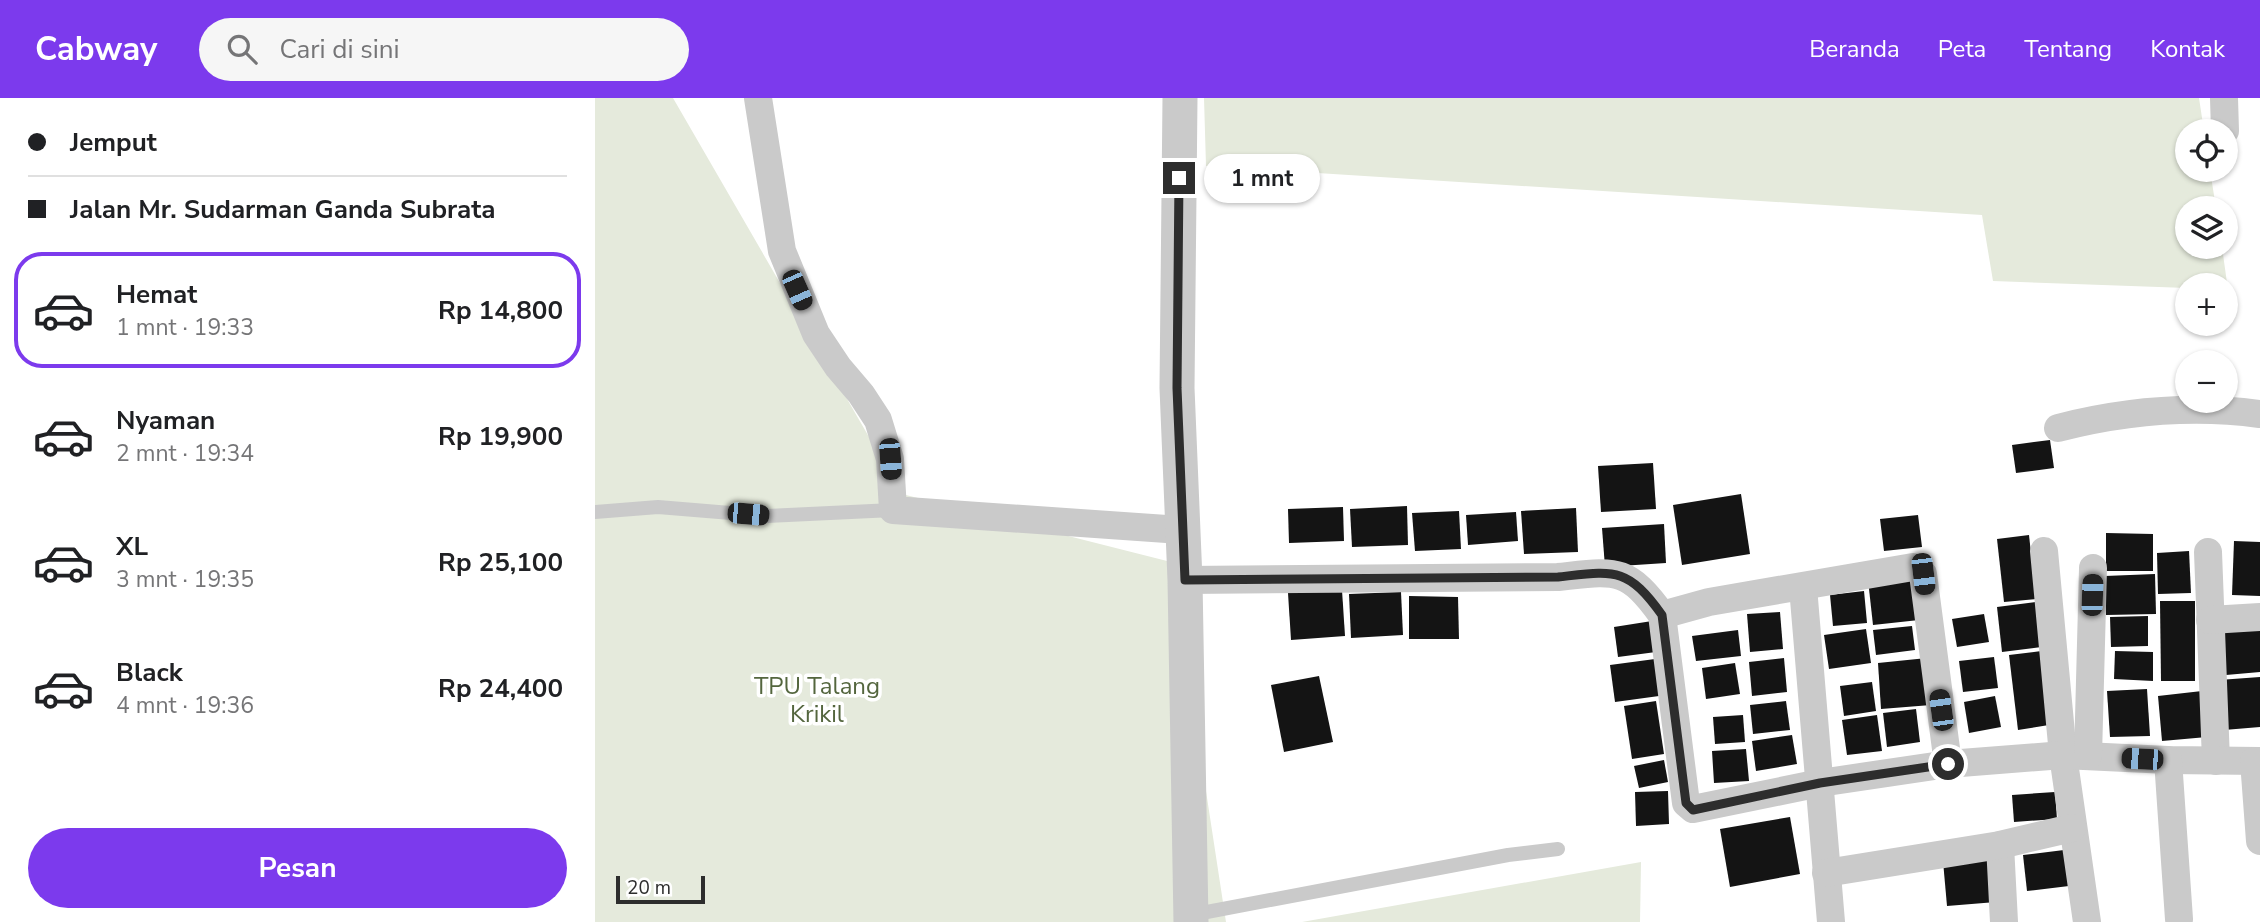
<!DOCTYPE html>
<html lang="id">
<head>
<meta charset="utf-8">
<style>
	body { margin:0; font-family:"Nunito Sans",sans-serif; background:#f6f6f6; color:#202124; height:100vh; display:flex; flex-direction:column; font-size:26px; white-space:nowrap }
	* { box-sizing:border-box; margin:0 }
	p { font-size:23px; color:#757577 }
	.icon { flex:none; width:38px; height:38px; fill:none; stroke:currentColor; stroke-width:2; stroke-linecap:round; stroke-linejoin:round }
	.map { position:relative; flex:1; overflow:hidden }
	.side { display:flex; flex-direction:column; background:#fff; width:595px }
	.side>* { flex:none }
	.guide { display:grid; align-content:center; height:154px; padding:0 28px; background:#fff }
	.fabs { position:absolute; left:1580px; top:21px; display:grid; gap:14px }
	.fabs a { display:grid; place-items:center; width:63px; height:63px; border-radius:50%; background:#fff; box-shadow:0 2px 5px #0004; font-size:35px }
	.scale { position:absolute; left:21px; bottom:18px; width:89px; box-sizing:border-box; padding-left:7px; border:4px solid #2d2d2d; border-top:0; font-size:19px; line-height:24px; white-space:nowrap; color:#2d2d2d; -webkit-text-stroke:5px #fff; paint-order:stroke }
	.end { position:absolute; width:32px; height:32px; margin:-16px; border:9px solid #2d2d2d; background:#fff; box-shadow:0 0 0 4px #fff }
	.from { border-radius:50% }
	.bubble { position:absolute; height:49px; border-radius:24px; background:#fff; box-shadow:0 2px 5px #0004; font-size:23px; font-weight:700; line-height:49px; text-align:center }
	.car { position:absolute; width:21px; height:42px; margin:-21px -10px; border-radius:9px; box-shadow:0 0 5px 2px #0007; background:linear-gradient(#222 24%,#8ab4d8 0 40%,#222 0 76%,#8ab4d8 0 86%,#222 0) }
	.guide b { display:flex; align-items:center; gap:24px; height:66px; font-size:26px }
	.guide b+b { border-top:2px solid #e0e0e0 }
	.guide i { width:18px; height:18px; background:#202124 }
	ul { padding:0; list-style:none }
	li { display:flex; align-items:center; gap:21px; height:116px; margin:0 14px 10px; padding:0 14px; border:4px solid transparent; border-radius:28px }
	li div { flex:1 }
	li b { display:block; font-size:26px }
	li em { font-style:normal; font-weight:700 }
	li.active { border-color:#7c3aed }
	li>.icon { width:63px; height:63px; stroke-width:1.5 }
	.button { display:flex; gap:14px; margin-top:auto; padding:14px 28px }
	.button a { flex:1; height:80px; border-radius:42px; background:#7c3aed; color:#fff; font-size:28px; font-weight:700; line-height:80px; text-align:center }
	header { display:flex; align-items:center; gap:42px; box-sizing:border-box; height:98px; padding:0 35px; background:#7c3aed; color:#fff }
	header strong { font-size:33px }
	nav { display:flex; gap:38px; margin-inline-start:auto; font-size:24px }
	.search { width:490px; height:63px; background:#f6f6f6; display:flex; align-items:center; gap:18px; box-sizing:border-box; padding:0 24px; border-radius:38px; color:#757577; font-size:26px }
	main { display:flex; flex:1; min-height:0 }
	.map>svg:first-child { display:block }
	.green { fill:#e5eadc }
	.building { fill:#141414 }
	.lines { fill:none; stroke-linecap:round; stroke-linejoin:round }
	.service { stroke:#cacaca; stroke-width:14 }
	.minor { stroke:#cacaca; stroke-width:28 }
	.tertiary { stroke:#cacaca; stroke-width:35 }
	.route { stroke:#2d2d2d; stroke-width:9 }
	.labels { text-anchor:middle; stroke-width:7; stroke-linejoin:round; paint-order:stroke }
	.park-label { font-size:24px; fill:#54663e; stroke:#fff }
</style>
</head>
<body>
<header>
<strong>Cabway</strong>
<div class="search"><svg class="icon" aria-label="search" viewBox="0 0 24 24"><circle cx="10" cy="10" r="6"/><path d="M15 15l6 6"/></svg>Cari di sini</div>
<nav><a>Beranda</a><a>Peta</a><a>Tentang</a><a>Kontak</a></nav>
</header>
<main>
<section class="side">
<div class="guide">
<b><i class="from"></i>Jemput</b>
<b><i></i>Jalan Mr. Sudarman Ganda Subrata</b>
</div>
<ul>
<li class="active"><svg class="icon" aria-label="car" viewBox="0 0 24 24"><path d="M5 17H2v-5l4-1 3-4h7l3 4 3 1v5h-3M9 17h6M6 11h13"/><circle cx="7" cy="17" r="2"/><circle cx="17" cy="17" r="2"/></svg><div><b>Hemat</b><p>1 mnt · 19:33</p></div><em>Rp 14,800</em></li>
<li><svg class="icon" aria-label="car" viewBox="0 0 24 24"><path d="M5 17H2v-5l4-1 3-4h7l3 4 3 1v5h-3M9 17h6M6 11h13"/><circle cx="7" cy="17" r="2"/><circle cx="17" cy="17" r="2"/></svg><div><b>Nyaman</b><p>2 mnt · 19:34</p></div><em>Rp 19,900</em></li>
<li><svg class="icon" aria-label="car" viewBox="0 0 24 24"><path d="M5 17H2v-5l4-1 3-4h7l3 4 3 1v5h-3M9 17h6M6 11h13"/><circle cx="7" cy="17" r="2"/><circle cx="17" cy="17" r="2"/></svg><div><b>XL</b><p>3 mnt · 19:35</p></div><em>Rp 25,100</em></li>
<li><svg class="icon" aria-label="car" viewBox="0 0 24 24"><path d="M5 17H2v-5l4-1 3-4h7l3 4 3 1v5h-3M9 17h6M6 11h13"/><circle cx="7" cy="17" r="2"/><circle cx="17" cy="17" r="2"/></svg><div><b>Black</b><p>4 mnt · 19:36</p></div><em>Rp 24,400</em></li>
</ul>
<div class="button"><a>Pesan</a></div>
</section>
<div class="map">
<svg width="1665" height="824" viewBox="0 0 1665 824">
	<rect width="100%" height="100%" fill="#fff"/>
	<!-- green -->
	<g class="green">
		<path d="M 0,0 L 78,0 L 307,396 L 576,464 L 631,824 L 0,824 Z"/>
		<path d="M 609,0 L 1604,0 L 1609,33 L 1592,33 L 1592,72 L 1615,72 L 1621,110 L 1592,110 L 1592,149 L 1627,149 L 1633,192 L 1631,192 L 1631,187 L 1592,187 L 1592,190 L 1398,183 L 1387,117 L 611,68 Z"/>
		<path d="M 1046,764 L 1045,824 L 707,824 Z"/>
	</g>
	<!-- building -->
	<g class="building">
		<path d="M 1455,342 L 1459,370 L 1421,375 L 1417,347 Z"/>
		<path d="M 1058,365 L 1061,411 L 1006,414 L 1003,368 Z"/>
		<path d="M 1146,396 L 1155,456 L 1087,467 L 1078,407 Z"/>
		<path d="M 812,408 L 813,447 L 757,449 L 755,411 Z"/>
		<path d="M 748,409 L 749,443 L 694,445 L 693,411 Z"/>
		<path d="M 981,410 L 983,454 L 929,456 L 926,413 Z"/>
		<path d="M 864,413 L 866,451 L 820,453 L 817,415 Z"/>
		<path d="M 921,414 L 923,443 L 873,447 L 871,417 Z"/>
		<path d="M 1323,417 L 1327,449 L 1289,453 L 1285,421 Z"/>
		<path d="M 1069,426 L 1071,465 L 1010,469 L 1007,430 Z"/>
		<path d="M 1511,435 L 1558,436 L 1558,473 L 1511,473 Z"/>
		<path d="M 1434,437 L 1441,501 L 1409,504 L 1402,441 Z"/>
		<path d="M 1639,443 L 1665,444 L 1665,498 L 1637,497 Z"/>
		<path d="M 1594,453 L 1596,495 L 1563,496 L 1562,455 Z"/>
		<path d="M 1560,476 L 1561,516 L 1511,517 L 1510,478 Z"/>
		<path d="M 1319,477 L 1324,522 L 1278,527 L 1273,482 Z"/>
		<path d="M 747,492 L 750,538 L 696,542 L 693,495 Z"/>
		<path d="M 1269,493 L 1272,525 L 1238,528 L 1235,497 Z"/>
		<path d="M 806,494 L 808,537 L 756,540 L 754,496 Z"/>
		<path d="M 814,498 L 863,499 L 864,541 L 814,541 Z"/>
		<path d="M 1448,503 L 1454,548 L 1407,554 L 1402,509 Z"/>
		<path d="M 1565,503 L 1600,503 L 1600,583 L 1566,583 Z"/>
		<path d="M 1185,514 L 1188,551 L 1155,554 L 1152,516 Z"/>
		<path d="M 1389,516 L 1394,544 L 1362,549 L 1357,521 Z"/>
		<path d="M 1553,518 L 1553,548 L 1516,549 L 1515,519 Z"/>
		<path d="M 1057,523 L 1061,554 L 1023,559 L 1019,529 Z"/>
		<path d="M 1665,523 L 1665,574 L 1631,577 L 1628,526 Z"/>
		<path d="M 1317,528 L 1320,552 L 1281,557 L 1278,532 Z"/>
		<path d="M 1271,531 L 1276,565 L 1234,571 L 1229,537 Z"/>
		<path d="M 1143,532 L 1146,558 L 1101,563 L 1097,538 Z"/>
		<path d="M 1454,552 L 1460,626 L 1423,632 L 1414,557 Z"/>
		<path d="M 1520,553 L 1558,554 L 1558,583 L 1519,581 Z"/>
		<path d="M 1399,559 L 1403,590 L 1368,594 L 1364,563 Z"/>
		<path d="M 1189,560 L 1192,594 L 1157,598 L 1154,564 Z"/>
		<path d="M 1332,560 L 1336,607 L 1286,611 L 1283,565 Z"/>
		<path d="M 1060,561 L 1064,598 L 1020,604 L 1015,567 Z"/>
		<path d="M 1140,565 L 1145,596 L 1111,601 L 1107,570 Z"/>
		<path d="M 724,578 L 738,644 L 689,654 L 676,587 Z"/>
		<path d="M 1665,579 L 1665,629 L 1629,632 L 1624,582 Z"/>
		<path d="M 1277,584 L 1281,613 L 1249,618 L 1245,588 Z"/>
		<path d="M 1552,591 L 1555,638 L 1515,639 L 1512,593 Z"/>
		<path d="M 1607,593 L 1612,639 L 1567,643 L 1563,598 Z"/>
		<path d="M 1400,598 L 1406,629 L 1374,635 L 1369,604 Z"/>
		<path d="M 1061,603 L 1069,656 L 1037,661 L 1029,608 Z"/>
		<path d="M 1191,603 L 1195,632 L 1158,636 L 1155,607 Z"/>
		<path d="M 1321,611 L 1325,644 L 1292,649 L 1288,615 Z"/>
		<path d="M 1148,617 L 1150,644 L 1120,646 L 1118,619 Z"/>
		<path d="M 1282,617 L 1287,653 L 1252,657 L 1247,622 Z"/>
		<path d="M 1197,637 L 1202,666 L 1161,673 L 1157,643 Z"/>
		<path d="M 1151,651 L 1154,683 L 1119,685 L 1117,653 Z"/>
		<path d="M 1069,662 L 1073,684 L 1044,690 L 1039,668 Z"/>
		<path d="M 1073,693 L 1074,726 L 1041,728 L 1040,694 Z"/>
		<path d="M 1460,694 L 1462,721 L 1419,724 L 1417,697 Z"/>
		<path d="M 1195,719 L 1205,776 L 1135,789 L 1125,731 Z"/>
		<path d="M 1469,752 L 1474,788 L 1432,793 L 1428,757 Z"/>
		<path d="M 1397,759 L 1401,804 L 1352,808 L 1348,763 Z"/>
	</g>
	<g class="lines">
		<!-- service -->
		<g class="service">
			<path d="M 0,414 L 63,409 L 172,418 L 298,412"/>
			<path d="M 596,817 L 913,757 L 963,751"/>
		</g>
		<!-- minor -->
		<g class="minor">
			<path d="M 163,0 L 187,153 L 221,236 L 243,269 L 266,296 L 283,322 L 295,361 L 298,412 L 586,432"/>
			<path d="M 1629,0 L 1630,33"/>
			<path d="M 1463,330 C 1529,313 1597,307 1665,316"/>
			<path d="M 1449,453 L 1468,657 L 1492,824"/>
			<path d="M 1613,454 L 1621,663"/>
			<path d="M 590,482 L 963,479 C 1020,473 1032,468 1067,517 L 1091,705 L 1098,711 L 1225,685 L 1353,666 L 1468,657 L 1573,662 L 1665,663"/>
			<path d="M 1208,489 L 1236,824"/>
			<path d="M 1067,517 L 1114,504 L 1318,469 L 1328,476 L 1353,666"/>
			<path d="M 1615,522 L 1665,519"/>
			<path d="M 1493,658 L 1498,470"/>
			<path d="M 1573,662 L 1584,821"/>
			<path d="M 1659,663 L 1665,743"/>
			<path d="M 1405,747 L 1409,824"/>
			<path d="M 1231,775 L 1405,747 L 1477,730"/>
		</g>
		<!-- tertiary -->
		<path class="tertiary" d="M 585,0 L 582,290 L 590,482 L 596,824"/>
	</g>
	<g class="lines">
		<!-- route -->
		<path class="route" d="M 584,80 L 582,290 L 590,482 L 963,479 C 1019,473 1032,468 1067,517 L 1091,705 L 1098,712 L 1225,685 L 1353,666"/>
	</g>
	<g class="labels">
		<!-- park labels -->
		<g class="park-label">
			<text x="222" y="596">TPU Talang<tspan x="222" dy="28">Krikil</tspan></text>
		</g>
	</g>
</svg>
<div class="fabs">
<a><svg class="icon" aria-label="locate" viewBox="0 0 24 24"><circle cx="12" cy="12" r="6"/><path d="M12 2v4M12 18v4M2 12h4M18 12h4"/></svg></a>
<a><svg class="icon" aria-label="layers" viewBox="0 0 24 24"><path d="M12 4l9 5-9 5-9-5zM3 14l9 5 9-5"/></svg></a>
<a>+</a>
<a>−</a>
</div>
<div class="scale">20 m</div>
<i class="end from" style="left:1353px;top:666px"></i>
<i class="end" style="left:584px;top:80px"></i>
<div class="bubble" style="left:609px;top:56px;width:116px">1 mnt</div>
<i class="car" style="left:202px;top:192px;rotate:156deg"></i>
<i class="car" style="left:295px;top:361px;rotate:176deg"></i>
<i class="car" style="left:153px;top:416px;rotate:95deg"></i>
<i class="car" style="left:1328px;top:476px;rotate:173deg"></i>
<i class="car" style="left:1497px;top:497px;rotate:2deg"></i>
<i class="car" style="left:1346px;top:612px;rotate:352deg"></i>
<i class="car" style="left:1547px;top:661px;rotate:273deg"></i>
</div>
</main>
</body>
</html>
